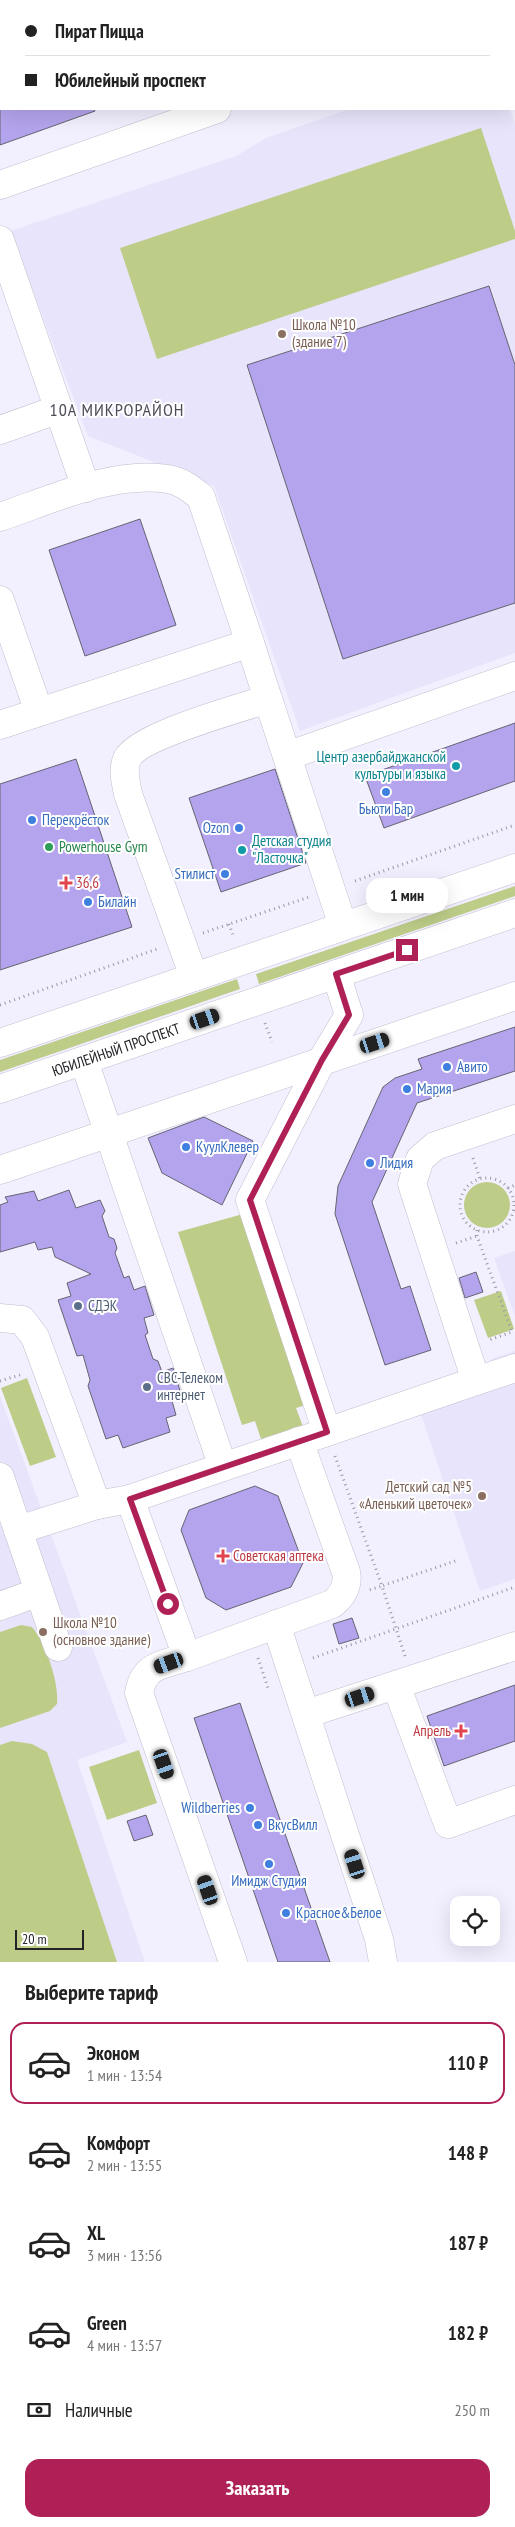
<!DOCTYPE html>
<html lang="ru">
<head>
<meta charset="utf-8">
<style>
	body { margin:0; font-family:"PT Sans Narrow",sans-serif; background:#f6f6f6; color:#222; height:100vh; display:flex; flex-direction:column; font-size:19px; white-space:nowrap }
	* { box-sizing:border-box; margin:0 }
	p { font-size:16px; color:#767676 }
	.icon { flex:none; width:28px; height:28px; fill:none; stroke:currentColor; stroke-width:2; stroke-linecap:round; stroke-linejoin:round }
	.map { position:relative; height:1962px; overflow:hidden }
	.drawer { display:flex; flex-direction:column; background:#fff; flex:1 }
	.drawer>* { flex:none }
	.banner { position:absolute; left:0px; top:0px; width:515px; height:110px; box-shadow:0 5px 20px #0002; display:grid; align-content:center; height:110px; padding:0 25px; background:#fff }
	.tools { position:absolute; left:450px; top:1896px; display:grid; gap:10px }
	.tools a { display:grid; place-items:center; width:50px; height:50px; border-radius:10px; background:#fff; box-shadow:0 5px 20px #0002; font-size:25px }
	.scale { position:absolute; left:15px; bottom:12px; width:69px; box-sizing:border-box; padding-left:5px; border:2px solid #242328; border-top:0; font-size:14px; line-height:18px; white-space:nowrap; color:#242328; -webkit-text-stroke:4px #fff; paint-order:stroke }
	.end { position:absolute; width:22px; height:22px; margin:-11px; border:6px solid #af2056; background:#fff; box-shadow:0 0 0 2px #fff }
	.from { border-radius:50% }
	.bubble { position:absolute; height:35px; border-radius:15px; background:#fff; box-shadow:0 5px 20px #0002; font-size:16px; font-weight:800; line-height:35px; text-align:center }
	.car { position:absolute; width:15px; height:30px; margin:-15px -8px; border-radius:6px; box-shadow:0 0 4px 1px #0007; background:linear-gradient(#222 24%,#8ab4d8 0 40%,#222 0 76%,#8ab4d8 0 86%,#222 0) }
	.banner b { display:flex; align-items:center; gap:18px; height:48px; font-size:19px }
	.banner b+b { border-top:1px solid #e0e0e0 }
	.banner i { width:12px; height:12px; background:#222 }
	ul { padding:0; list-style:none }
	li { display:flex; align-items:center; gap:15px; height:82px; margin:0 10px 8px; padding:0 15px; border:2px solid transparent; border-radius:15px }
	li div { flex:1 }
	li b { display:block; font-size:19px }
	li em { font-style:normal; font-weight:800 }
	li.active { border-color:#af2056 }
	li>.icon { width:45px; height:45px; stroke-width:1.5 }
	h2 { padding:0 25px; font-size:22px; line-height:60px }
	.pay { display:flex; align-items:center; gap:12px; height:55px; padding:0 25px; font-size:19px }
	.pay p { margin-inline-start:auto }
	.cta { display:flex; gap:10px; margin-top:auto; padding:10px 25px }
	.cta a { flex:1; height:58px; border-radius:15px; background:#af2056; color:#fff; font-size:20px; font-weight:800; line-height:58px; text-align:center }
	.map>svg:first-child { display:block }
	.built { fill:#e8e4fb }
	.green { fill:#bdcd88 }
	.building { fill:#b4a4ed; stroke:#666471 }
	.lines { fill:none; stroke-linecap:round; stroke-linejoin:round }
	.minor-casing { stroke:#c1bfce; stroke-width:29 }
	.path { stroke:#9b99a4; stroke-width:3; stroke-dasharray:1 4; stroke-linecap:butt }
	.minor { stroke:#fff; stroke-width:28 }
	.route { stroke:#af2056; stroke-width:6 }
	.education-dot { fill:#8d6e63; stroke:#fff; stroke-width:2 }
	.culture-dot { fill:#0f9aa8; stroke:#fff; stroke-width:2 }
	.shop-dot { fill:#3f7fe0; stroke:#fff; stroke-width:2 }
	.leisure-dot { fill:#2e9e5b; stroke:#fff; stroke-width:2 }
	.health-dot { fill:#e0444e; stroke:#fff; stroke-width:2 }
	.service-dot { fill:#5c6f8a; stroke:#fff; stroke-width:2 }
	.labels { text-anchor:middle; stroke-width:4; stroke-linejoin:round; paint-order:stroke }
	.education-label { font-size:15px; fill:#785e54; stroke:#fff; text-anchor:start }
	.culture-label { font-size:15px; fill:#0d838f; stroke:#fff; text-anchor:end }
	.shop-label { font-size:15px; fill:#366cbe; stroke:#fff; text-anchor:start }
	.leisure-label { font-size:15px; fill:#27864d; stroke:#fff; text-anchor:start }
	.health-label { font-size:15px; fill:#be3a42; stroke:#fff; text-anchor:start }
	.street-label { font-size:15px; fill:#242328; stroke:#fff }
	.service-label { font-size:15px; fill:#4e5e75; stroke:#fff; text-anchor:start }
	.quarter-label { font-size:18px; letter-spacing:1px; fill:#4f4d59; stroke:#fff }
</style>
</head>
<body>
<div class="map">
<svg width="515" height="1962" viewBox="0 0 515 1962">
	<rect width="100%" height="100%" fill="#f2efff"/>
	<!-- built -->
	<g class="built">
		<path d="M 350,109 L 510,109 L 515,124 L 515,653 L 300,731 L 214,486 L 88,436 L 10,231 L 236,156 L 266,138 Z"/>
		<path d="M 515,1251 L 515,1317 L 494,1258 Z"/>
		<path d="M 515,1351 L 515,1579 L 480,1591 L 421,1414 L 499,1384 L 491,1359 Z"/>
		<path d="M 0,1396 L 127,1742 L 77,1760 L 145,1962 L 0,1962 Z"/>
	</g>
	<!-- green -->
	<g class="green">
		<path d="M 481,128 L 515,231 L 515,239 L 157,359 L 120,248 Z"/>
		<path d="M 515,886 L 515,896 L 259,984 L 256,974 Z"/>
		<path d="M 237,979 L 240,989 L 0,1072 L 0,1060 Z"/>
		<circle cx="487" cy="1205" r="23"/>
		<path d="M 243,1214 L 309,1404 L 296,1408 L 305,1432 L 263,1445 L 255,1421 L 242,1425 L 178,1232 Z"/>
		<path d="M 501,1291 L 514,1329 L 488,1338 L 474,1300 Z"/>
		<path d="M 27,1378 L 56,1457 L 30,1466 L 1,1388 Z"/>
		<path d="M 21,1625 L 32,1627 C 46,1643 59,1683 57,1704 L 50,1711 L 0,1728 L 0,1632 Z"/>
		<path d="M 12,1741 L 32,1744 L 47,1752 L 117,1962 L 0,1962 L 0,1745 Z"/>
		<path d="M 139,1750 L 157,1803 L 107,1820 L 89,1767 Z"/>
	</g>
	<!-- building -->
	<g class="building">
		<path d="M 0,109 L 94,109 L 95,111 L 0,145 Z"/>
		<path d="M 489,286 L 515,365 L 515,603 L 343,659 L 247,365 Z"/>
		<path d="M 140,519 L 176,625 L 85,656 L 49,550 Z"/>
		<path d="M 515,723 L 515,781 L 384,828 L 365,776 Z"/>
		<path d="M 76,759 L 132,927 L 0,970 L 0,784 Z"/>
		<path d="M 275,769 L 306,863 L 221,892 L 189,798 Z"/>
		<path d="M 515,1027 L 515,1071 L 417,1103 L 372,1202 L 401,1289 L 410,1286 L 431,1350 L 385,1365 L 335,1214 L 338,1186 L 383,1087 L 395,1078 L 422,1069 L 418,1059 Z"/>
		<path d="M 204,1117 L 253,1141 L 222,1205 L 162,1173 L 148,1138 Z"/>
		<path d="M 69,1190 L 76,1208 L 100,1200 L 105,1211 L 102,1216 L 109,1237 L 114,1239 L 117,1248 L 115,1253 L 124,1278 L 129,1276 L 134,1290 L 145,1286 L 154,1315 L 144,1318 L 148,1333 L 145,1335 L 153,1359 L 158,1361 L 162,1372 L 173,1368 L 182,1397 L 172,1401 L 176,1415 L 166,1418 L 170,1432 L 123,1448 L 118,1435 L 106,1439 L 88,1386 L 90,1380 L 83,1355 L 77,1356 L 58,1300 L 71,1296 L 67,1283 L 91,1274 L 55,1257 L 52,1247 L 38,1250 L 35,1242 L 0,1252 L 0,1205 L 8,1202 L 5,1197 L 34,1191 L 38,1201 Z"/>
		<path d="M 476,1272 L 483,1292 L 465,1298 L 459,1278 Z"/>
		<path d="M 255,1486 L 278,1496 L 303,1563 L 291,1587 L 226,1610 L 206,1598 L 181,1530 L 189,1510 Z"/>
		<path d="M 352,1618 L 359,1638 L 339,1644 L 333,1624 Z"/>
		<path d="M 515,1685 L 515,1741 L 444,1766 L 427,1716 Z"/>
		<path d="M 240,1703 L 263,1771 L 330,1962 L 278,1962 L 218,1788 L 194,1718 Z"/>
		<path d="M 146,1815 L 153,1835 L 134,1841 L 127,1821 Z"/>
	</g>
	<g class="lines">
		<!-- minor casing -->
		<g class="minor-casing">
			<g id="minor">
				<path d="M 212,0 L 212,1"/>
				<path d="M 492,0 L 492,1"/>
				<path d="M 109,1 L 113,0"/>
				<path d="M 514,4 L 515,4"/>
				<path d="M 0,39 L 1,39"/>
				<path d="M 0,185 L 217,109"/>
				<path d="M 0,240 L 86,488"/>
				<path d="M 0,430 L 59,409"/>
				<path d="M 0,517 C 50,500 114,470 168,479 C 181,481 191,489 201,497 L 250,643 L 0,725"/>
				<path d="M 0,600 L 39,712"/>
				<path d="M 250,643 L 268,699"/>
				<path d="M 287,756 L 515,676"/>
				<path d="M 194,977 L 128,794 C 126,783 122,770 127,759 C 138,736 240,708 268,699 L 343,926"/>
				<path d="M 0,1043 L 515,868"/>
				<path d="M 0,1089 L 515,913"/>
				<path d="M 0,1170 L 515,996"/>
				<path d="M 0,1318 L 22,1320 L 35,1337 L 97,1505 L 130,1499 L 223,1467 L 84,1061"/>
				<path d="M 476,1381 L 515,1368"/>
				<path d="M 327,1432 L 476,1381 L 412,1184 L 420,1159 L 435,1146 L 515,1119"/>
				<path d="M 223,1467 L 327,1432 L 250,1200 L 322,1060 L 349,1015 L 336,974"/>
				<path d="M 0,1477 L 18,1530 L 97,1505"/>
				<path d="M 130,1499 L 187,1657 L 332,1604 C 342,1597 349,1585 346,1572 L 299,1441"/>
				<path d="M 18,1530 L 58,1647"/>
				<path d="M 0,1606 L 39,1592"/>
				<path d="M 276,1624 L 379,1939 L 383,1962"/>
				<path d="M 187,1657 C 163,1665 144,1664 139,1693 L 233,1962"/>
				<path d="M 396,1685 L 448,1824 L 515,1800"/>
				<path d="M 306,1714 L 515,1646"/>
			</g>
		</g>
		<!-- path -->
		<g class="path">
			<path d="M 514,43 L 515,43"/>
			<path d="M 514,55 L 515,59"/>
			<path d="M 355,881 L 515,825"/>
			<path d="M 229,924 L 234,938"/>
			<path d="M 203,933 L 309,897"/>
			<path d="M 0,1005 L 157,949"/>
			<path d="M 265,1023 L 272,1042"/>
			<path d="M 473,1158 L 480,1179"/>
			<circle cx="487" cy="1205" r="27"/>
			<path d="M 508,1188 L 515,1185"/>
			<path d="M 477,1230 L 477,1236 L 512,1332 L 489,1340"/>
			<path d="M 456,1243 L 477,1236"/>
			<path d="M 0,1381 L 23,1374"/>
			<path d="M 335,1456 L 382,1586 L 369,1590"/>
			<path d="M 405,1656 L 382,1586 L 458,1560"/>
			<path d="M 258,1658 L 268,1688"/>
			<path d="M 313,1658 L 515,1587"/>
		</g>
		<!-- minor -->
		<use href="#minor" class="minor"/>
	</g>
	<g class="lines">
		<!-- route -->
		<path class="route" d="M 168,1604 L 130,1499 L 327,1432 L 250,1200 L 322,1060 L 349,1015 L 336,974 L 407,950"/>
	</g>
	<!-- markers -->
	<g class="education-dot">
		<circle cx="282" cy="334" r="5"/>
		<circle cx="482" cy="1496" r="5"/>
		<circle cx="43" cy="1632" r="5"/>
	</g>
	<g class="culture-dot">
		<circle cx="456" cy="766" r="5"/>
		<circle cx="242" cy="850" r="5"/>
	</g>
	<g class="shop-dot">
		<circle cx="386" cy="792" r="5"/>
		<circle cx="32" cy="820" r="5"/>
		<circle cx="239" cy="828" r="5"/>
		<circle cx="225" cy="874" r="5"/>
		<circle cx="88" cy="902" r="5"/>
		<circle cx="447" cy="1067" r="5"/>
		<circle cx="407" cy="1089" r="5"/>
		<circle cx="186" cy="1147" r="5"/>
		<circle cx="370" cy="1163" r="5"/>
		<circle cx="250" cy="1808" r="5"/>
		<circle cx="258" cy="1825" r="5"/>
		<circle cx="269" cy="1864" r="5"/>
		<circle cx="286" cy="1913" r="5"/>
	</g>
	<circle class="leisure-dot" cx="49" cy="847" r="5"/>
	<g class="health-dot">
		<path d="M63.5 875.5h5v5h5v5h-5v5h-5v-5h-5v-5h5z"/>
		<path d="M220.5 1548.5h5v5h5v5h-5v5h-5v-5h-5v-5h5z"/>
		<path d="M458.5 1723.5h5v5h5v5h-5v5h-5v-5h-5v-5h5z"/>
	</g>
	<g class="service-dot">
		<circle cx="78" cy="1306" r="5"/>
		<circle cx="147" cy="1387" r="5"/>
	</g>
	<g class="labels">
		<!-- education labels -->
		<g class="education-label">
			<text x="292" y="330">Школа №10<tspan x="292" dy="17">(здание 7)</tspan></text>
			<text x="472" y="1492" text-anchor="end">Детский сад №5<tspan x="472" dy="17">«Аленький цветочек»</tspan></text>
			<text x="53" y="1628">Школа №10<tspan x="53" dy="17">(основное здание)</tspan></text>
		</g>
		<!-- culture labels -->
		<g class="culture-label">
			<text x="446" y="762">Центр азербайджанской<tspan x="446" dy="17">культуры и языка</tspan></text>
			<text x="252" y="846" text-anchor="start">Детская студия<tspan x="252" dy="17">"Ласточка"</tspan></text>
		</g>
		<!-- shop labels -->
		<g class="shop-label">
			<text x="386" y="814" text-anchor="middle">Бьюти Бар</text>
			<text x="42" y="825">Перекрёсток</text>
			<text x="229" y="833" text-anchor="end">Ozon</text>
			<text x="215" y="879" text-anchor="end">Sтилист</text>
			<text x="98" y="907">Билайн</text>
			<text x="457" y="1072">Авито</text>
			<text x="417" y="1094">Мария</text>
			<text x="196" y="1152">КуулКлевер</text>
			<text x="380" y="1168">Лидия</text>
			<text x="240" y="1813" text-anchor="end">Wildberries</text>
			<text x="268" y="1830">ВкусВилл</text>
			<text x="269" y="1886" text-anchor="middle">Имидж Студия</text>
			<text x="296" y="1918">Красное&amp;Белое</text>
		</g>
		<!-- leisure labels -->
		<g class="leisure-label">
			<text x="59" y="852">Powerhouse Gym</text>
		</g>
		<!-- health labels -->
		<g class="health-label">
			<text x="76" y="888">36,6</text>
			<text x="233" y="1561">Советская аптека</text>
			<text x="451" y="1736" text-anchor="end">Апрель</text>
		</g>
		<!-- street labels -->
		<g class="street-label">
			<text transform="translate(116 1050) rotate(-19)" y="5">ЮБИЛЕЙНЫЙ ПРОСПЕКТ</text>
		</g>
		<!-- service labels -->
		<g class="service-label">
			<text x="88" y="1311">СДЭК</text>
			<text x="157" y="1383">СВС-Телеком<tspan x="157" dy="17">интернет</tspan></text>
		</g>
		<!-- quarter labels -->
		<g class="quarter-label">
			<text x="117" y="416">10А МИКРОРАЙОН</text>
		</g>
	</g>
</svg>
<div class="tools">
<a><svg class="icon" aria-label="locate" viewBox="0 0 24 24"><circle cx="12" cy="12" r="6"/><path d="M12 2v4M12 18v4M2 12h4M18 12h4"/></svg></a>
</div>
<div class="scale">20 m</div>
<i class="end from" style="left:168px;top:1604px"></i>
<i class="end" style="left:407px;top:950px"></i>
<div class="bubble" style="left:366px;top:878px;width:82px">1 мин</div>
<i class="car" style="left:205px;top:1019px;rotate:71deg"></i>
<i class="car" style="left:375px;top:1043px;rotate:72deg"></i>
<i class="car" style="left:169px;top:1663px;rotate:250deg"></i>
<i class="car" style="left:360px;top:1697px;rotate:72deg"></i>
<i class="car" style="left:164px;top:1764px;rotate:161deg"></i>
<i class="car" style="left:355px;top:1864px;rotate:342deg"></i>
<i class="car" style="left:208px;top:1890px;rotate:341deg"></i>
<div class="banner">
<b><i class="from"></i>Пират Пицца</b>
<b><i></i>Юбилейный проспект</b>
</div>
</div>
<section class="drawer">
<h2>Выберите тариф</h2>
<ul>
<li class="active"><svg class="icon" aria-label="car" viewBox="0 0 24 24"><path d="M5 17H2v-5l4-1 3-4h7l3 4 3 1v5h-3M9 17h6M6 11h13"/><circle cx="7" cy="17" r="2"/><circle cx="17" cy="17" r="2"/></svg><div><b>Эконом</b><p>1 мин · 13:54</p></div><em>110 ₽</em></li>
<li><svg class="icon" aria-label="car" viewBox="0 0 24 24"><path d="M5 17H2v-5l4-1 3-4h7l3 4 3 1v5h-3M9 17h6M6 11h13"/><circle cx="7" cy="17" r="2"/><circle cx="17" cy="17" r="2"/></svg><div><b>Комфорт</b><p>2 мин · 13:55</p></div><em>148 ₽</em></li>
<li><svg class="icon" aria-label="car" viewBox="0 0 24 24"><path d="M5 17H2v-5l4-1 3-4h7l3 4 3 1v5h-3M9 17h6M6 11h13"/><circle cx="7" cy="17" r="2"/><circle cx="17" cy="17" r="2"/></svg><div><b>XL</b><p>3 мин · 13:56</p></div><em>187 ₽</em></li>
<li><svg class="icon" aria-label="car" viewBox="0 0 24 24"><path d="M5 17H2v-5l4-1 3-4h7l3 4 3 1v5h-3M9 17h6M6 11h13"/><circle cx="7" cy="17" r="2"/><circle cx="17" cy="17" r="2"/></svg><div><b>Green</b><p>4 мин · 13:57</p></div><em>182 ₽</em></li>
</ul>
<div class="pay"><svg class="icon" aria-label="cash" viewBox="0 0 24 24"><path d="M3 7h18v10H3z"/><circle cx="12" cy="12" r="2"/></svg>Наличные<p>250 m</p></div>
<div class="cta"><a>Заказать</a></div>
</section>
</body>
</html>
